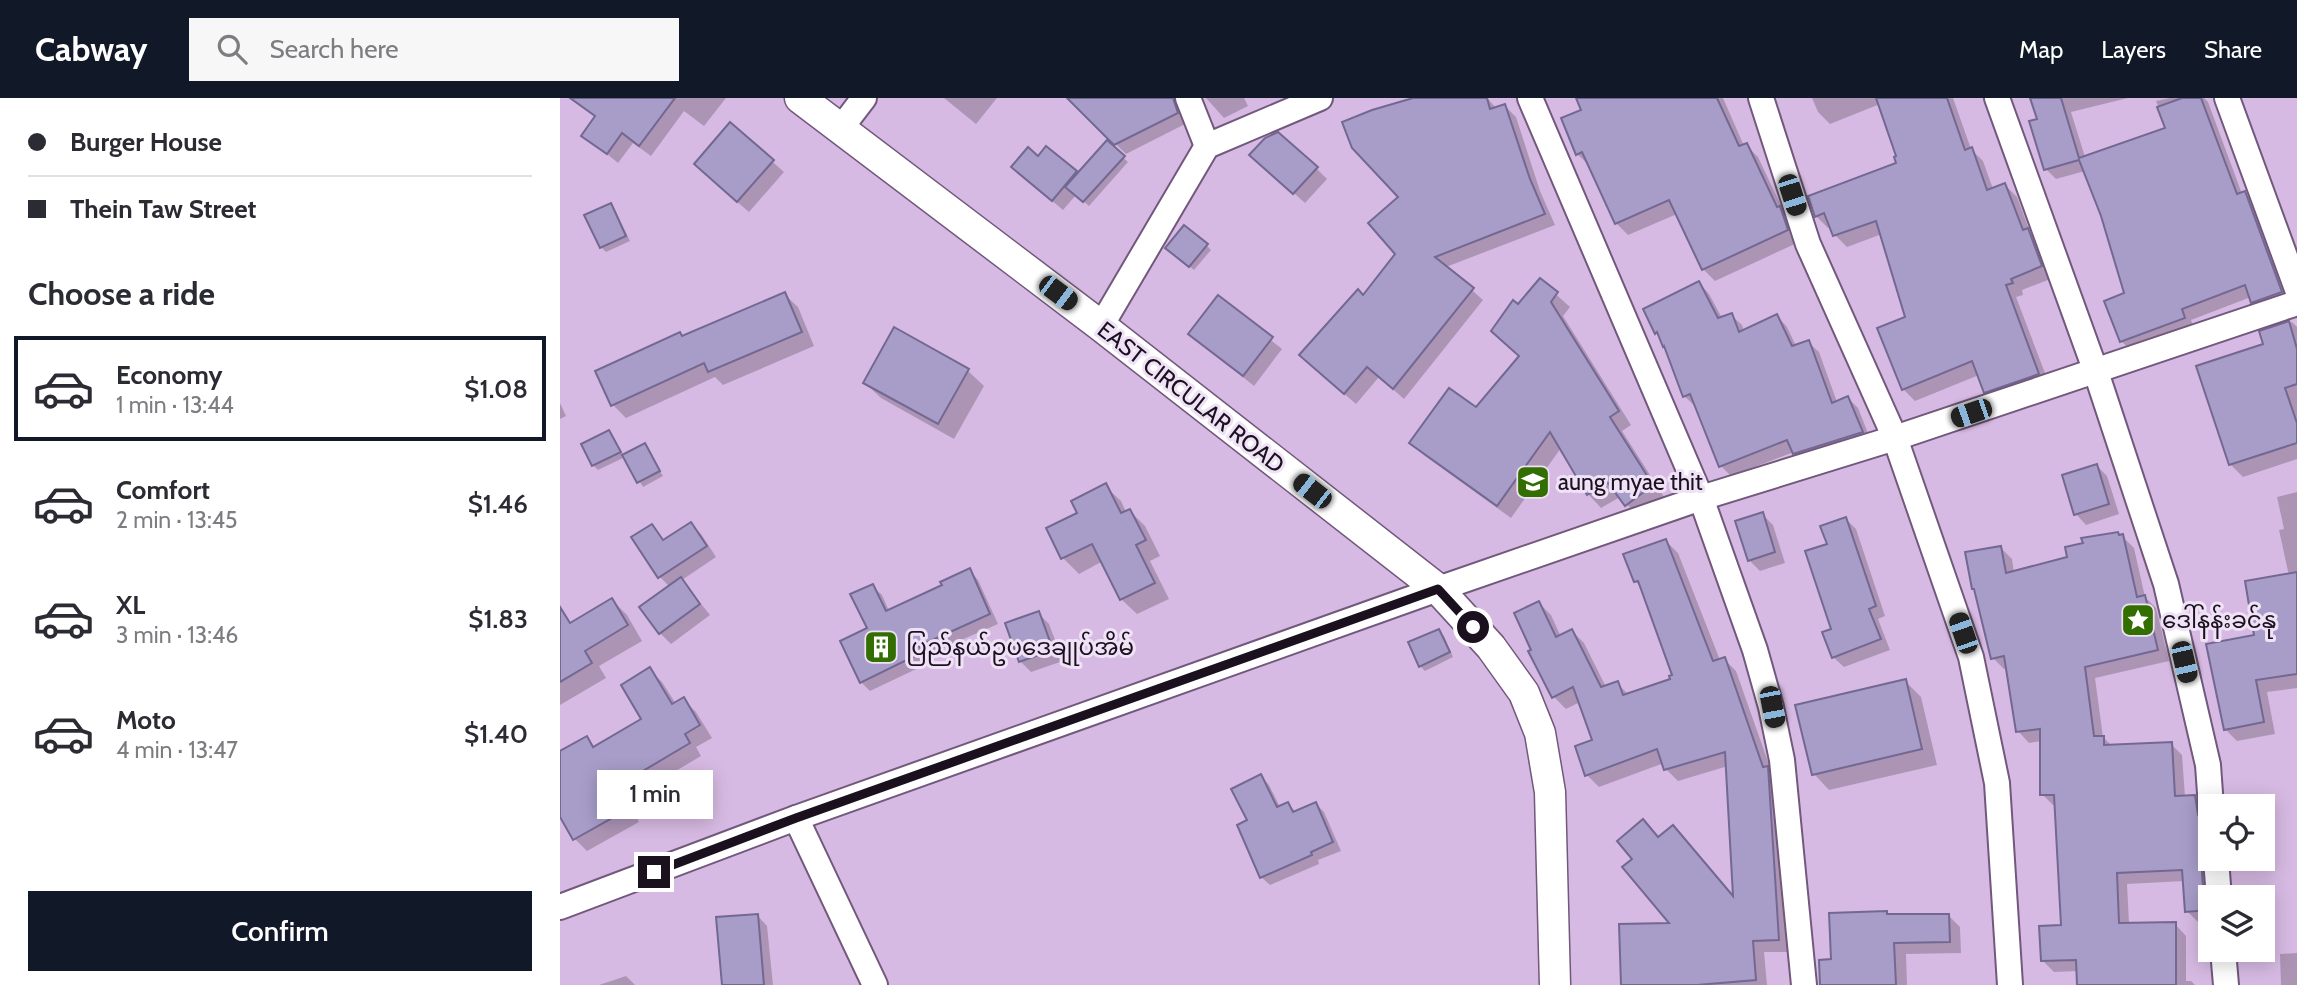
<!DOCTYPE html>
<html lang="en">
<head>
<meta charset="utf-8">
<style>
	body { margin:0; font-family:Cabin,"Noto Sans Myanmar",sans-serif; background:#f7f7f7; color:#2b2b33; height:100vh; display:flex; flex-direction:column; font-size:26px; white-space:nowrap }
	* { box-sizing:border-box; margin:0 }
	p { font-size:23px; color:#7c7c81 }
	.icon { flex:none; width:38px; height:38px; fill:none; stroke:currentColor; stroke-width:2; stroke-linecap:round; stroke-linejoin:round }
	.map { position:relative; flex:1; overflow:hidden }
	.details { display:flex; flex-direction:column; background:#fff; width:560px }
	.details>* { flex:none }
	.hud { display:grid; align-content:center; height:154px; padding:0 28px; background:#fff }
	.buttons { position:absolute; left:1638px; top:696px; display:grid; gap:14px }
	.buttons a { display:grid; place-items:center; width:77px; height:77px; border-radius:0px; background:#fff; box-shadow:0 4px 18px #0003; font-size:35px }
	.end { position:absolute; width:32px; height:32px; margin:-16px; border:9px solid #1a101e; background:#fff; box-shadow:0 0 0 4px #fff }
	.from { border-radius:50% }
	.bubble { position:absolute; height:49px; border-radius:0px; background:#fff; box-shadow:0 4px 18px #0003; font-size:23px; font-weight:600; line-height:49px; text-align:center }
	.car { position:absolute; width:21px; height:42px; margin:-21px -10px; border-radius:9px; box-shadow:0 0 5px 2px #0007; background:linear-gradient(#222 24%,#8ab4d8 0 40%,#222 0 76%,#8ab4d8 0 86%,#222 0) }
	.hud b { display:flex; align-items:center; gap:24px; height:66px; font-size:26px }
	.hud b+b { border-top:2px solid #e1e1e2 }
	.hud i { width:18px; height:18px; background:#2b2b33 }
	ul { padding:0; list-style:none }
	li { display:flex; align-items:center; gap:21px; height:105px; margin:0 14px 10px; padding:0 14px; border:4px solid transparent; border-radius:0px }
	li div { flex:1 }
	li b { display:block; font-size:26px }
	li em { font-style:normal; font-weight:600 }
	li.current { border-color:#111827 }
	li>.icon { width:63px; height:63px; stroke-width:1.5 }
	h2 { padding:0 28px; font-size:32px; line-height:84px }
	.button { display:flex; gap:14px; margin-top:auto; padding:14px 28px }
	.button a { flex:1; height:80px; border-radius:0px; background:#111827; color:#fff; font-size:28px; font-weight:600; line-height:80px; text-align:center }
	header { display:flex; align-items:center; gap:42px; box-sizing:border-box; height:98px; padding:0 35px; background:#111827; color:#fff }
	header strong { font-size:33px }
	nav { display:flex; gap:38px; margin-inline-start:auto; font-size:24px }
	.search { width:490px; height:63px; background:#f7f7f7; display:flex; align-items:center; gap:18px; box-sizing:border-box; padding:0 24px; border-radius:0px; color:#7c7c81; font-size:26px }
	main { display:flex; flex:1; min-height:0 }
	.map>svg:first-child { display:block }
	.shadow { fill:#0003 }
	.building { fill:#a79dc8; stroke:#736891; stroke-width:2 }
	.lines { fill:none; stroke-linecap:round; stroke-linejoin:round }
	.minor-casing { stroke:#71587c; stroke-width:28 }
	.tertiary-casing { stroke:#71587c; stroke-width:33 }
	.minor { stroke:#fff; stroke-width:24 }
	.tertiary { stroke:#fff; stroke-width:30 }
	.route { stroke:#1a101e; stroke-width:9 }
	.labels { text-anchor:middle; stroke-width:6; stroke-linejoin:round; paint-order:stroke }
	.street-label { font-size:23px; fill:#1a101e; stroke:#efe1f6 }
	.poi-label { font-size:23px; fill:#1a101e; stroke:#efe1f6; text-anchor:start }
</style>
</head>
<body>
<header>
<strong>Cabway</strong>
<div class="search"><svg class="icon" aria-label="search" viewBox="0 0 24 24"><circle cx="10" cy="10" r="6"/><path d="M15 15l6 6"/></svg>Search here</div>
<nav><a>Map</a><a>Layers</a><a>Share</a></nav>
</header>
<main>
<section class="details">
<div class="hud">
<b><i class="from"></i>Burger House</b>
<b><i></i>Thein Taw Street</b>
</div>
<h2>Choose a ride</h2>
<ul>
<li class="current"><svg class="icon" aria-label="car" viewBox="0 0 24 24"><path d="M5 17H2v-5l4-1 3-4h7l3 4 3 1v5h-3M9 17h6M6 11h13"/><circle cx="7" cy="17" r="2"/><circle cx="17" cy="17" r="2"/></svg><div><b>Economy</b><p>1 min · 13:44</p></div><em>$1.08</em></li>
<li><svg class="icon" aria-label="car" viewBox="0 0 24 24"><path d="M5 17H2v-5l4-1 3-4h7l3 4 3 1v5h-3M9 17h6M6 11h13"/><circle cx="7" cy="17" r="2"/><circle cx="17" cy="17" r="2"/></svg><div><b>Comfort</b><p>2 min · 13:45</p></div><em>$1.46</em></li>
<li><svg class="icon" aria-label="car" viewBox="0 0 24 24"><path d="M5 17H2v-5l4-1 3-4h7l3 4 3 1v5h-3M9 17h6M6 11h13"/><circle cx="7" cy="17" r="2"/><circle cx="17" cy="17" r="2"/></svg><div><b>XL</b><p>3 min · 13:46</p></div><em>$1.83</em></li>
<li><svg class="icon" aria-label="car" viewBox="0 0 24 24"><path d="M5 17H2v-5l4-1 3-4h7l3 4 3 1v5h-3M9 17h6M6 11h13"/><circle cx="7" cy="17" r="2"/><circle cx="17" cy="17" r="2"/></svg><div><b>Moto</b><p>4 min · 13:47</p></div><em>$1.40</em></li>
</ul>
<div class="button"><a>Confirm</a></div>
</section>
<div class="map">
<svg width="1737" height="887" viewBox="0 0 1737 887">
	<rect width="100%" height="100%" fill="#d7bae3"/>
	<!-- shadow -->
	<g class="shadow">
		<path d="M 27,0 L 166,0 L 144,28 L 124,13 L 91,58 L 73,45 L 58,65 L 24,37 L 41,25 L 22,6 Z"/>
		<path d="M 384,0 L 437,0 L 416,26 Z"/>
		<path d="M 509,0 L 628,0 L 627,25 L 566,56 Z"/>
		<path d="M 646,0 L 684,0 L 688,8 L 664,20 Z"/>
		<path d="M 856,0 L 927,0 L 937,11 L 945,8 L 956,19 L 980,93 L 995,127 L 886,169 L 923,202 L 844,301 L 819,279 L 796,306 L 752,268 L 837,156 L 840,99 Z"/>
		<path d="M 1018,0 L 1163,0 L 1184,48 L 1186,47 L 1198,59 L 1225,116 L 1232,122 L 1239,144 L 1155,183 L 1143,171 L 1117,116 L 1068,137 L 1056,125 L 1030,68 L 1017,56 L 1023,12 Z"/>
		<path d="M 1252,0 L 1393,0 L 1411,51 L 1423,63 L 1433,91 L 1445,87 L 1457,99 L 1470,134 L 1480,144 L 1493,180 L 1462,192 L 1463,197 L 1456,199 L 1490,288 L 1437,305 L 1425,294 L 1419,277 L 1355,303 L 1343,291 L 1348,220 L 1322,136 L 1287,149 L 1275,137 L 1271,128 L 1268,130 L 1256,118 L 1338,66 L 1339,59 L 1320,6 L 1270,26 L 1258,14 Z"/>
		<path d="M 1472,0 L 1568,0 L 1511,14 L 1525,59 L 1607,31 L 1596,3 L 1610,0 L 1644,0 L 1648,4 L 1682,96 L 1685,95 L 1695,106 L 1731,205 L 1703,214 L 1692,204 L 1691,199 L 1631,222 L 1634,230 L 1572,253 L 1561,243 L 1566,196 L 1542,117 L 1525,73 L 1496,81 L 1486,71 L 1479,22 Z"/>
		<path d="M 171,27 L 224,74 L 189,114 L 146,77 Z"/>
		<path d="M 547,45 L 568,64 L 529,108 L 516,97 L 503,112 L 464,79 L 486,50 L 518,77 Z"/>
		<path d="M 702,67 L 756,70 L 767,81 L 745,105 Z"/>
		<path d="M 51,107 L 55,112 L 70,143 L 46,154 L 41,149 Z"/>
		<path d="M 646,147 L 651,152 L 634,172 L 612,154 Z"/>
		<path d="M 980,182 L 1010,209 L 1003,218 L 1071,327 L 1062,333 L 1106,402 L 1080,420 L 1060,399 L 1041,410 L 1028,396 L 1001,350 L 951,420 L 865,358 L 852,345 L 916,311 L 960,259 L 958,209 Z"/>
		<path d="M 1139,185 L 1149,196 L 1162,220 L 1171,217 L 1182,227 L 1184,233 L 1217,218 L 1227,229 L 1236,248 L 1248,244 L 1259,254 L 1277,304 L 1288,300 L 1298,310 L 1312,345 L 1245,365 L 1234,354 L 1171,378 L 1161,368 L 1137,308 L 1135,308 L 1124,298 L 1101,239 L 1096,235 Z"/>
		<path d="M 224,196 L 238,209 L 254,248 L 163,287 L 155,279 L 66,320 L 53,307 L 120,236 L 123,239 Z"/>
		<path d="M 658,200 L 722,251 L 694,288 L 630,236 Z"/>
		<path d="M 1732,224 L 1737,229 L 1737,361 L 1683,379 L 1670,366 L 1705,247 L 1702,234 Z"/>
		<path d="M 408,273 L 424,288 L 394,341 L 321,300 L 305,285 Z"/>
		<path d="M 0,305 L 6,318 L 0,321 Z"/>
		<path d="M 49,335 L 64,358 L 84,347 L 103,378 L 83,389 L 65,359 L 38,372 L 33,367 Z"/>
		<path d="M 1537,368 L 1547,378 L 1559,416 L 1526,427 L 1516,416 L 1504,378 Z"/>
		<path d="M 545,388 L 561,403 L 566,414 L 570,413 L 585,428 L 600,458 L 590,463 L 609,501 L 577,516 L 561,501 L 543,463 L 519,476 L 503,460 L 519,416 Z"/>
		<path d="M 1737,394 L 1737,590 L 1707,594 L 1715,636 L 1677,643 L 1665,631 L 1697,538 L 1729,478 L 1719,432 L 1724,431 L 1717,399 Z"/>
		<path d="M 1202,416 L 1213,427 L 1225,465 L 1200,473 L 1189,462 Z"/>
		<path d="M 1286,421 L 1296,431 L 1325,518 L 1318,521 L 1330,552 L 1284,569 L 1273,559 L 1274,532 Z"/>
		<path d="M 131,426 L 141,436 L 156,459 L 122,482 L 150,517 L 111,546 L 100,535 L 110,489 L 100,479 L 73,440 L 92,428 L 105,443 Z"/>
		<path d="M 1562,438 L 1574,450 L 1585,499 L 1596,510 L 1609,563 L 1535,580 L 1543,639 L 1553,649 L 1611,646 L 1622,657 L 1625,699 L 1635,699 L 1646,710 L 1650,731 L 1650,823 L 1638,824 L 1627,813 L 1624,783 L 1567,786 L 1569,825 L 1615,826 L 1626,838 L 1626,883 L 1631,883 L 1635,887 L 1518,887 L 1518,873 L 1494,874 L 1482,862 L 1503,829 L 1497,707 L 1493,707 L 1482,696 L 1481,643 L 1469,645 L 1458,633 L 1448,571 L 1444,571 L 1433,560 L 1441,450 L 1452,461 L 1454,475 L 1509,461 Z"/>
		<path d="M 1106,443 L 1118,455 L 1160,562 L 1164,561 L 1176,573 L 1212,675 L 1230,854 L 1204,854 L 1207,887 L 1062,887 L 1060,828 L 1113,826 L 1099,741 L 1175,801 L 1168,668 L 1118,683 L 1106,671 L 1104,665 L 1039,689 L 1027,677 L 1034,643 L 1020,604 L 1006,611 L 994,599 L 974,552 L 979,505 L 991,517 L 1001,539 L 1012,533 L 1024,545 L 1046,589 L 1057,585 L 1069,597 L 1112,582 L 1114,578 L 1083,491 L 1075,483 Z"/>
		<path d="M 409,472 L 418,482 L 438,526 L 367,557 L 371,564 L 310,593 L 301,584 L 312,488 L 322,497 L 329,513 L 385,488 Z"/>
		<path d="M 52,502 L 67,517 L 82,543 L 39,568 L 46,580 L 0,607 L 0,523 L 11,526 Z"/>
		<path d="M 478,515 L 489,526 L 503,563 L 471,574 L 461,564 L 448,526 Z"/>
		<path d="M 879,533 L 884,538 L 893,559 L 865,573 L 860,568 Z"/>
		<path d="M 89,571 L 102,584 L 116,606 L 124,602 L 136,614 L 152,640 L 136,649 L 141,658 L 67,702 L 79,724 L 27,753 L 15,741 L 0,715 L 0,655 L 26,640 L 36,650 L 83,622 Z"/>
		<path d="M 1345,583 L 1361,599 L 1377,667 L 1269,692 L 1254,676 Z"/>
		<path d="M 701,678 L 709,687 L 720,709 L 728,706 L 737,715 L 756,706 L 764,714 L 781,753 L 758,762 L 759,766 L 710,787 L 701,779 L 689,723 Z"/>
		<path d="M 1326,814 L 1330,818 L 1388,817 L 1400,829 L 1401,855 L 1346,856 L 1347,887 L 1262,887 L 1261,864 L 1272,863 Z"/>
		<path d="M 197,817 L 207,828 L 213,887 L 163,887 L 158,821 Z"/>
		<path d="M 1737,855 L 1737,887 L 1721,887 L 1720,856 Z"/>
		<path d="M 66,878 L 75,887 L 39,887 Z"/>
	</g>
	<!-- building -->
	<g class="building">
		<path d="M 10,0 L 115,0 L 79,48 L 62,35 L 47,56 L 21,38 L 35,18 Z"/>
		<path d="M 507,0 L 613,0 L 618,15 L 554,47 Z"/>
		<path d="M 853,0 L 927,0 L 930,11 L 945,6 L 970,81 L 985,116 L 875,159 L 914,190 L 833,291 L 807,269 L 784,296 L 739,257 L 798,191 L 803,197 L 835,156 L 808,125 L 838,99 L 792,50 L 782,24 L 812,12 Z"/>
		<path d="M 1016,0 L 1157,0 L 1179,48 L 1187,45 L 1217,109 L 1220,108 L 1228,132 L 1142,172 L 1109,102 L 1055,126 L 1022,54 L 1016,57 L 1001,20 L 1021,12 Z"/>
		<path d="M 1316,0 L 1387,0 L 1405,52 L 1412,49 L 1427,92 L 1445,85 L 1463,132 L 1468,130 L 1482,168 L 1451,181 L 1453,185 L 1446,187 L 1479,276 L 1424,295 L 1412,263 L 1342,292 L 1317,230 L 1345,219 L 1316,123 L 1273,138 L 1264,115 L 1255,119 L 1248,98 L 1336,65 L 1334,59 L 1336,58 Z"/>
		<path d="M 1470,0 L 1501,0 L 1519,60 L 1605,30 L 1597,9 L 1622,0 L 1641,0 L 1677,96 L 1685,93 L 1722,194 L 1691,205 L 1685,187 L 1622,211 L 1625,220 L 1560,244 L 1544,203 L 1564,195 L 1541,118 L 1519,62 L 1484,72 L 1469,23 L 1477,21 Z"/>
		<path d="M 170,24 L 214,62 L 177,104 L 134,66 Z"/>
		<path d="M 718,34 L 758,69 L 733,96 L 689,57 L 705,40 Z"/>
		<path d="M 547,42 L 565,58 L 523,104 L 505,89 Z"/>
		<path d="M 486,48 L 517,73 L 492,103 L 451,69 L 468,49 L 478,58 Z"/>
		<path d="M 51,105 L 66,138 L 40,150 L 24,117 Z"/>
		<path d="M 624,127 L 648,146 L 629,169 L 605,150 Z"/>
		<path d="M 980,180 L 998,194 L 991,204 L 1059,313 L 1050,319 L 1093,387 L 1065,408 L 1048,385 L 1027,397 L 990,334 L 937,408 L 849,345 L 889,290 L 916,309 L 959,258 L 931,233 L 953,202 L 958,206 Z"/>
		<path d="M 1139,183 L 1158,220 L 1172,215 L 1179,234 L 1217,216 L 1232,248 L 1249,242 L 1272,305 L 1288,298 L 1303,334 L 1233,356 L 1227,342 L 1159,369 L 1130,296 L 1123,299 L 1104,248 L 1103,249 L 1097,234 L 1095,236 L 1083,211 Z"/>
		<path d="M 225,194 L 242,234 L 148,274 L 144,265 L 51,308 L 35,273 L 120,234 L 122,238 Z"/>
		<path d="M 658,197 L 713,239 L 683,278 L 628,236 Z"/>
		<path d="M 1729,223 L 1737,251 L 1737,286 L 1725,290 L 1737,325 L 1737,345 L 1669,367 L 1636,268 L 1703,246 L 1699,233 Z"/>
		<path d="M 334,229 L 409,271 L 378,326 L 303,285 Z"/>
		<path d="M 49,332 L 61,354 L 32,368 L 21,346 Z"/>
		<path d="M 85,345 L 100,373 L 77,385 L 62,357 Z"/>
		<path d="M 1537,366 L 1549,406 L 1514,417 L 1502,377 Z"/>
		<path d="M 546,385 L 561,415 L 570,411 L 586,442 L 576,447 L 595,485 L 560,502 L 532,446 L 501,461 L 486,430 L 517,415 L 511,403 Z"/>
		<path d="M 1203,414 L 1215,454 L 1188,463 L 1175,423 Z"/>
		<path d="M 1286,419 L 1316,508 L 1309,511 L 1321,541 L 1272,560 L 1262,534 L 1271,531 L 1245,453 L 1267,446 L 1260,428 Z"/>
		<path d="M 131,424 L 147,448 L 98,480 L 71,439 L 92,426 L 103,442 Z"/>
		<path d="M 1558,434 L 1559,437 L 1563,436 L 1577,499 L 1585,497 L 1598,552 L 1525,569 L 1534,638 L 1544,638 L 1544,647 L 1612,644 L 1615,698 L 1635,697 L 1638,717 L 1644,722 L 1646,750 L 1641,762 L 1644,801 L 1650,812 L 1625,814 L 1622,772 L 1557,775 L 1559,825 L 1616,824 L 1616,887 L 1517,887 L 1516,862 L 1481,863 L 1479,828 L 1501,827 L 1494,697 L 1480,697 L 1480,631 L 1456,634 L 1444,558 L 1431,561 L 1414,491 L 1412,491 L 1405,454 L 1441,448 L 1446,475 L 1507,459 L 1505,449 L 1523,445 L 1521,440 Z"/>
		<path d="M 1106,441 L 1153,563 L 1165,559 L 1203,669 L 1208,668 L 1219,842 L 1193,843 L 1196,882 L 1137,887 L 1061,887 L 1059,826 L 1109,825 L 1062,769 L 1072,761 L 1057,743 L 1083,721 L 1098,739 L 1113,727 L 1173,798 L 1165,654 L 1104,672 L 1097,651 L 1025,678 L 1015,648 L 1032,642 L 1013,589 L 992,600 L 968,553 L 971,552 L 954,515 L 979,503 L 996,539 L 1012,531 L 1041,589 L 1058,583 L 1063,597 L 1110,581 L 1109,578 L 1112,577 L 1078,483 L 1074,484 L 1063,456 Z"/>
		<path d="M 410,470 L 430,516 L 359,548 L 363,554 L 300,585 L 280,543 L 307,530 L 290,496 L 313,486 L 326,513 L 382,487 L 380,484 Z"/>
		<path d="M 1737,474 L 1737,576 L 1696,582 L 1704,624 L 1664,632 L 1646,546 L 1694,537 L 1685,483 Z"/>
		<path d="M 121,479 L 140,506 L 99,536 L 79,509 Z"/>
		<path d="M 52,500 L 68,527 L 25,553 L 32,565 L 0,584 L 0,509 L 10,525 Z"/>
		<path d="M 479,513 L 493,552 L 459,564 L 445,525 Z"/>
		<path d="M 879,531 L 890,554 L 859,569 L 848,544 Z"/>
		<path d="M 90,569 L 112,606 L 124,599 L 140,627 L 125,636 L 130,645 L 56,689 L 68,711 L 13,742 L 0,719 L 0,653 L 27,638 L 33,649 L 81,621 L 61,587 Z"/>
		<path d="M 1346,581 L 1362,651 L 1252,677 L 1235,607 Z"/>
		<path d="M 701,676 L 717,709 L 728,704 L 733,714 L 756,704 L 773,744 L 751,754 L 752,757 L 700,780 L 677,727 L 687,722 L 671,691 Z"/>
		<path d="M 1327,813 L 1327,816 L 1389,816 L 1390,844 L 1334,845 L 1336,887 L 1260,887 L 1259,862 L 1271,861 L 1269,815 Z"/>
		<path d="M 198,816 L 204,887 L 162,887 L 156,819 Z"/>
	</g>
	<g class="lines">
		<!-- minor casing -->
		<g class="minor-casing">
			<g id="minor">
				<path d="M 628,0 L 647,48"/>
				<path d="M 970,0 L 1141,400 L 1195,552 L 1211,609 L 1222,662 L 1244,887"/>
				<path d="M 1201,0 L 1248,146 L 1335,340 L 1411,559 L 1437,685 L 1450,887"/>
				<path d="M 1437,0 L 1536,274 L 1606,486 L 1648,667 L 1651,709"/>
				<path d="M 1667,0 L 1737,191"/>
				<path d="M 281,30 L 304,0"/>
				<path d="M 541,228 L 647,48 L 760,0"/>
				<path d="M 236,720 L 315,887"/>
				<path d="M 1656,761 L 1659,800"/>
				<path d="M 0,809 L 236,720 L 878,491 L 1141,400 L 1335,340 L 1737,205"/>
				<path d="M 1663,852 L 1666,887"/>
			</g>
		</g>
		<!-- tertiary casing -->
		<g class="tertiary-casing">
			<path id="tertiary" d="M 240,0 L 541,228 L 878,491 L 931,549 L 964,595 L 980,635 L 990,694 L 995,887"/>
		</g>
		<!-- minor -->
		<use href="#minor" class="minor"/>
		<!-- tertiary -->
		<use href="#tertiary" class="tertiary"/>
	</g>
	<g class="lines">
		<!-- route -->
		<path class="route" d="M 94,774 L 236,720 L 878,491 L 913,529"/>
	</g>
	<!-- icons -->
	<defs>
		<g id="school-square" transform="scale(1.75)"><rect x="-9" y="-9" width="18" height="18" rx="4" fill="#336f00" stroke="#efe1f6"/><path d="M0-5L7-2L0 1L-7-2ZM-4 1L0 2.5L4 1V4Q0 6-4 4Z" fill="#fff"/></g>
		<g id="sight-square" transform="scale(1.75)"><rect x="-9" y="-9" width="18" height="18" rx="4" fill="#336f00" stroke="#efe1f6"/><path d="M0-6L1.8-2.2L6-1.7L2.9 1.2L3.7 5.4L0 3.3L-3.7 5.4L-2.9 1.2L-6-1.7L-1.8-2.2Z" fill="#fff"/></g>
		<g id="building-square" transform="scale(1.75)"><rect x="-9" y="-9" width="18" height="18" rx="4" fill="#336f00" stroke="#efe1f6"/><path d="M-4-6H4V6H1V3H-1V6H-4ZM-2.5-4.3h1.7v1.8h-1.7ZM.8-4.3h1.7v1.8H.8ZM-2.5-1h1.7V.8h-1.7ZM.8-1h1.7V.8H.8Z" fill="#fff"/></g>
	</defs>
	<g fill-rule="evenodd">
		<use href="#school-square" x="973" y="384"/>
		<use href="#sight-square" x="1578" y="522"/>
		<use href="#building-square" x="321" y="549"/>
	</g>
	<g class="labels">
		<!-- street labels -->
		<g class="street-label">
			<text transform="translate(631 299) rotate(38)" y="8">EAST CIRCULAR ROAD</text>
		</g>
		<!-- poi labels -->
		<g class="poi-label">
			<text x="998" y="392">aung myae thit</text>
			<text x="1602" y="530">ဒေါ်နန်းခင်နု</text>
			<text x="346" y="557">ပြည်နယ်ဥပဒေချုပ်အိမ်</text>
		</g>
	</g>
</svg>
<div class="buttons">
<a><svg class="icon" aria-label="locate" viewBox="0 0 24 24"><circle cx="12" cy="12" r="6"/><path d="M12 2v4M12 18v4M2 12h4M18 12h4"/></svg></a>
<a><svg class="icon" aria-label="layers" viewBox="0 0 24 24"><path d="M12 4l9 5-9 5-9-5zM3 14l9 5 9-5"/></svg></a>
</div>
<i class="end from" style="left:913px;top:529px"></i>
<i class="end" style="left:94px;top:774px"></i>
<div class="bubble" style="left:37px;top:672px;width:116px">1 min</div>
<i class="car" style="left:1232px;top:97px;rotate:162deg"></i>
<i class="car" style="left:498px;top:195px;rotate:127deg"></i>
<i class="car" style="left:1411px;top:315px;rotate:251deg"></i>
<i class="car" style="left:752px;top:393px;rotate:308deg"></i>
<i class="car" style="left:1403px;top:535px;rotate:341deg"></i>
<i class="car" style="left:1624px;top:564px;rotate:167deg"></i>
<i class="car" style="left:1212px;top:609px;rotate:169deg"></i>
</div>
</main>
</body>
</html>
